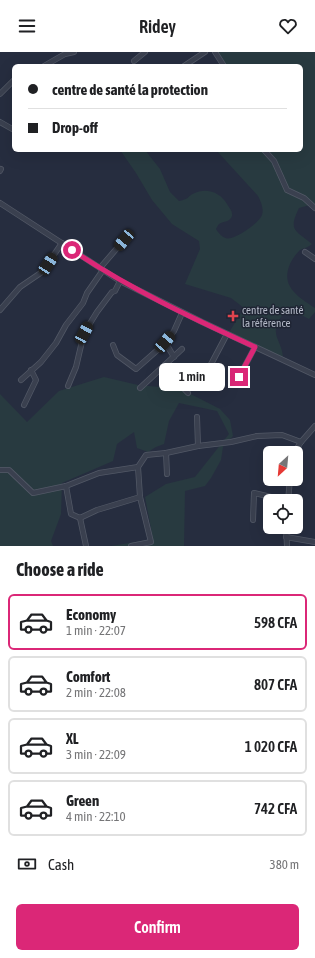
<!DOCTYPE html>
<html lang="en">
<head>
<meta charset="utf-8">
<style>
	body { margin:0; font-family:"Asap Condensed",sans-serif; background:#f6f6f6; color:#202124; height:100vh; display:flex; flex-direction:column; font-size:15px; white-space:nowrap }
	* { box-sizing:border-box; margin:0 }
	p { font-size:13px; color:#757577 }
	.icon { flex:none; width:22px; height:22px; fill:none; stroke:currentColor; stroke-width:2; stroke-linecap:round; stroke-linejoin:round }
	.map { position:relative; height:494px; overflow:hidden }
	.sheet { display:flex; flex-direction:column; background:#fff; flex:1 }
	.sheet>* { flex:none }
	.hud { position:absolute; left:12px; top:12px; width:291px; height:88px; border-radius:6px; box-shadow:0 4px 16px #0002; display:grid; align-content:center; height:88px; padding:0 16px; background:#fff }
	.needle { width:26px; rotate:206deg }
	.tools { position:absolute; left:263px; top:394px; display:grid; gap:8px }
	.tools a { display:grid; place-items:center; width:40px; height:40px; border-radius:6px; background:#fff; box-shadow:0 4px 16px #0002; font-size:20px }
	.end { position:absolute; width:18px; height:18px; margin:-9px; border:5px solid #db2777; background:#fff; box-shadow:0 0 0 2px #fff }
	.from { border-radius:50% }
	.bubble { position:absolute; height:28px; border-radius:6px; background:#fff; box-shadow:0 4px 16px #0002; font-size:13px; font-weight:600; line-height:28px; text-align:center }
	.car { position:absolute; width:12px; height:24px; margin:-12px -6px; border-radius:5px; box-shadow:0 0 3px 1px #0007; background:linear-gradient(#222 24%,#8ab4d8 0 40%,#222 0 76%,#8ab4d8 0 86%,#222 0) }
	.hud b { display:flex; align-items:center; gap:14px; height:38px; font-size:15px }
	.hud b+b { border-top:1px solid #e0e0e0 }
	.hud i { width:10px; height:10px; background:#202124 }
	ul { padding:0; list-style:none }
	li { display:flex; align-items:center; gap:12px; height:56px; margin:0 8px 6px; padding:0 8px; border:2px solid #e0e0e0; border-radius:6px }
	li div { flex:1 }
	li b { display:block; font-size:15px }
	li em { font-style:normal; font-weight:600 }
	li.selected { border-color:#db2777 }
	li>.icon { width:36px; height:36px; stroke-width:1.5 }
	h2 { padding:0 16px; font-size:18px; line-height:48px }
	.pay { display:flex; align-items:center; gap:10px; height:44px; padding:0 16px; font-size:15px }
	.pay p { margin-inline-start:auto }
	.action { display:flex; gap:8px; margin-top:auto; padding:8px 16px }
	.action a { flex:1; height:46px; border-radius:6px; background:#db2777; color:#fff; font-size:16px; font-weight:600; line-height:46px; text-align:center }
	header { display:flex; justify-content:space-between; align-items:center; height:52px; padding:0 16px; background:#fff; font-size:18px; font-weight:600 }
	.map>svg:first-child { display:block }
	.green { fill:#283a40 }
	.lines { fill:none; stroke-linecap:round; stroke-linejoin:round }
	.minor-casing { stroke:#525866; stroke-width:6 }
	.minor { stroke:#3a404f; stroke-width:4.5 }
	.route { stroke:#db2777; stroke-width:5 }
	.health-dot { fill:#e0444e; stroke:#1f2534; stroke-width:1.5 }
	.labels { text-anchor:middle; stroke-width:3; stroke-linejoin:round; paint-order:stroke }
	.poi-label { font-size:11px; fill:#b6bbc9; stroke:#1f2534; text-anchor:start }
</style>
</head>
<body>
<header><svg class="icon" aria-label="menu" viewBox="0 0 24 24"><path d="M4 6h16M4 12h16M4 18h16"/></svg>Ridey<svg class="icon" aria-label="heart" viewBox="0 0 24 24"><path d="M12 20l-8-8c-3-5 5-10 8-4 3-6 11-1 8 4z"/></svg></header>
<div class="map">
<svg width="315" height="494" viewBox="0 0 315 494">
	<rect width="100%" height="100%" fill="#262d3f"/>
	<!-- green -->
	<g class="green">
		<path d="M 213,0 L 315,0 L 315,155 L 310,153 L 299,156 C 288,179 295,178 312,192 C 308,196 302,196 299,199 C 295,203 292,208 290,212 C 280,235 299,245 315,256 L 315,260 L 309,267 L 295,260 L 285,260 C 265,283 284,287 283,309 L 228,282 L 244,256 L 231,246 L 185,232 L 200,197 L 199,189 L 172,172 L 152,148 L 136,121 L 120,98 L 145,98 L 160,117 L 170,140 L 179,149 C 190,147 187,144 195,141 C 207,135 221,141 227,152 C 229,156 233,159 232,164 C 230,170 224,169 219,172 C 218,173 217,175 216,177 C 219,182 224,188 231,186 C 239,184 259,171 262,163 C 264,157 261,150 258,144 L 216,98 L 301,98 L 301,14 L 224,14 Z"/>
		<path d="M 104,325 L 138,333 L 181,337 L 220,357 L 230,368 L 233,384 L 223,395 L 221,408 L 211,426 L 205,434 L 185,439 L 184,494 L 111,494 L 153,487 L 145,445 L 166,432 L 195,425 L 229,382 L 217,359 L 179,351 L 169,369 L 164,392 L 156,395 L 148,400 L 137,396 L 134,380 L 117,392 L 113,409 L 62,431 L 61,462 L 51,489 L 53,494 L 0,494 L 0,342 L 27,370 L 59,339 Z"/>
	</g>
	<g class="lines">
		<!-- minor casing -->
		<g class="minor-casing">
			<g id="minor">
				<path d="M 215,0 L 224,14"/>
				<path d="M 134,9 L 145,0"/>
				<path d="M 44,14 L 65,2 L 74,0"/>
				<path d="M 184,14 L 205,0"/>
				<path d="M 0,42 L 14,28"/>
				<path d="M 0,70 L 14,78"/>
				<path d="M 264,98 L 274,109 L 287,138 L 304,146 L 315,156"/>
				<path d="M 0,119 L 1,117"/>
				<path d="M 0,151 L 120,229 L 202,270 L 315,323"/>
				<path d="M 305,200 L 315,207"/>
				<path d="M 100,216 L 124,188"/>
				<path d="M 0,258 L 20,235 L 42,220 L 62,191"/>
				<path d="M 165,290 L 174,305"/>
				<path d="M 113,293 L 117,303 L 136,317 L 162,294 L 174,279 L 182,261"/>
				<path d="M 163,315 L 188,341"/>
				<path d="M 209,316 L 227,282"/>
				<path d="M 239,325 L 255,295"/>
				<path d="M 21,328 L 41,310 L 56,291 L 66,273 L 83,251 L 87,241 L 103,218"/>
				<path d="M 68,334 L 76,315 L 84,281 L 97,260 L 112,240 L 115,239 L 120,229"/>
				<path d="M 140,336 L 182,297"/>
				<path d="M 24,353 L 36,328 L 31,318"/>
				<path d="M 197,365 L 198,394"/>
				<path d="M 166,401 L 167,422"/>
				<path d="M 294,401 L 301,390 L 315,374"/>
				<path d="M 0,418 L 9,418 L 33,441 L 66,434 L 99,421 L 138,415"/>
				<path d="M 66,434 L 71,462 L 80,466 L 97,458 L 140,445"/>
				<path d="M 288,449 L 290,427"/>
				<path d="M 80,466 L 86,494"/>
				<path d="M 253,468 L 254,441 L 288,449"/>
				<path d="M 286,475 L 287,494"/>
				<path d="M 286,485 L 315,490"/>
				<path d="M 131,494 L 151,490 L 140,445 L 138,415 L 146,403 L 166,401 L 198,394 L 231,390 L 257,384 L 282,383 L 301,390"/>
			</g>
		</g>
		<!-- minor -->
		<use href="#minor" class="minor"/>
	</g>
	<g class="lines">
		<!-- route -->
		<path class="route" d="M 72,198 C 130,237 192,266 255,295 L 239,325"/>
	</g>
	<!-- markers -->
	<path class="health-dot" d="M231 258h4v4h4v4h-4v4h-4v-4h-4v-4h4z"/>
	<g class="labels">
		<!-- poi labels -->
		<g class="poi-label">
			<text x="242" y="262">centre de santé<tspan x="242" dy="13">la référence</tspan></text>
		</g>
	</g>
</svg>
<div class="tools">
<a><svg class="needle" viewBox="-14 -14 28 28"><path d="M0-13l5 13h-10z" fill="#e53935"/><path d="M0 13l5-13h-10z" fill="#757577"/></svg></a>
<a><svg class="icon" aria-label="locate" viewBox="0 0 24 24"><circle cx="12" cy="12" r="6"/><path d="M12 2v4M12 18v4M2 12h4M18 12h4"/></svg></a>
</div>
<i class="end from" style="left:72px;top:198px"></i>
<i class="end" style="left:239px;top:325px"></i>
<div class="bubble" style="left:159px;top:311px;width:66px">1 min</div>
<i class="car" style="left:124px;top:188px;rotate:220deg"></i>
<i class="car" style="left:48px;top:212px;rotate:33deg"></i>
<i class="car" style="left:84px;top:281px;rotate:28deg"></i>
<i class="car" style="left:165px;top:290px;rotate:40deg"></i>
<div class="hud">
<b><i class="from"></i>centre de santé la protection</b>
<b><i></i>Drop-off</b>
</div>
</div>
<section class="sheet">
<h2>Choose a ride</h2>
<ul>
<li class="selected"><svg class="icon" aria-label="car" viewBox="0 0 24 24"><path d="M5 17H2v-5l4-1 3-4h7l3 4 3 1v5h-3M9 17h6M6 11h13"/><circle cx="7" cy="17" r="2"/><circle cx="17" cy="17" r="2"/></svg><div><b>Economy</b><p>1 min · 22:07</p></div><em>598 CFA</em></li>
<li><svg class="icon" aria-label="car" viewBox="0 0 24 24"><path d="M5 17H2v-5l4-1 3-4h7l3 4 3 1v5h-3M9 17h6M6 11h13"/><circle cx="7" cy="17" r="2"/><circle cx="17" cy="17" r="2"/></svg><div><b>Comfort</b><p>2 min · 22:08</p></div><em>807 CFA</em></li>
<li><svg class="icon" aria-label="car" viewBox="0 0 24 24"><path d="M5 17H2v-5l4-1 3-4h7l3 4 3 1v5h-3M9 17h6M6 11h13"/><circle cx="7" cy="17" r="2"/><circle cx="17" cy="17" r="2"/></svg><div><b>XL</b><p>3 min · 22:09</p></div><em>1 020 CFA</em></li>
<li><svg class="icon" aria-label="car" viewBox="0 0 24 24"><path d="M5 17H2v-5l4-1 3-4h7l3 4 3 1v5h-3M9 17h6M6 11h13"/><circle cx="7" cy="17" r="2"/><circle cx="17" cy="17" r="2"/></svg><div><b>Green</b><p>4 min · 22:10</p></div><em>742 CFA</em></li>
</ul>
<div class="pay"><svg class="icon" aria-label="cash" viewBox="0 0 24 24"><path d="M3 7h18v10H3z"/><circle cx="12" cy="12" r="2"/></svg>Cash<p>380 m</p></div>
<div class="action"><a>Confirm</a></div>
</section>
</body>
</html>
